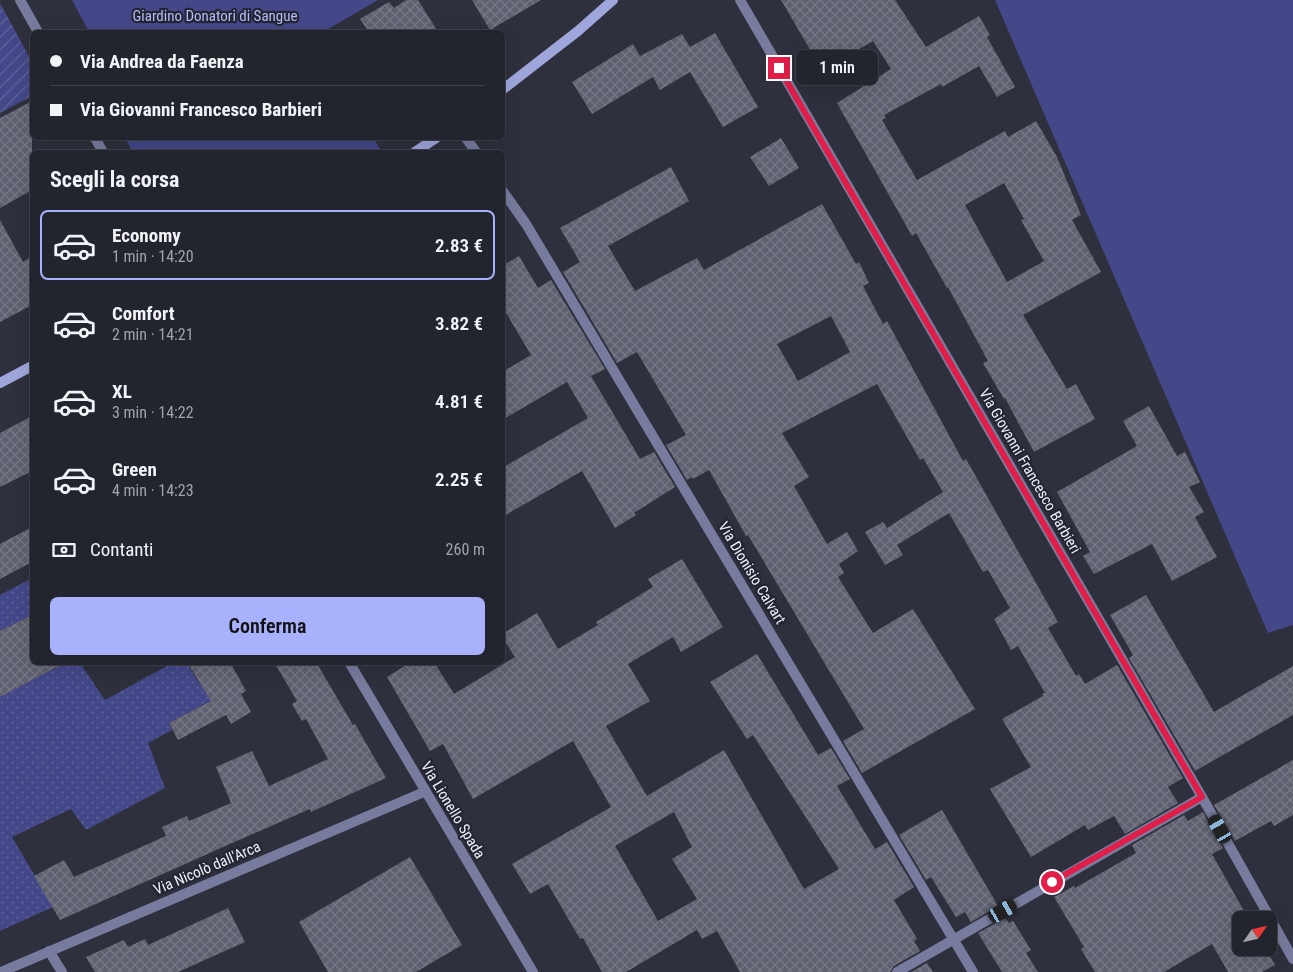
<!DOCTYPE html>
<html lang="it">
<head>
<meta charset="utf-8">
<style>
	body { margin:0; font-family:"Roboto Condensed",sans-serif; background:#2a2c36; color:#f1f3f6; height:100vh; display:flex; flex-direction:column; font-size:19px; white-space:nowrap }
	* { box-sizing:border-box; margin:0 }
	p { font-size:16px; color:#a2a4aa }
	.icon { flex:none; width:28px; height:28px; fill:none; stroke:currentColor; stroke-width:2; stroke-linecap:round; stroke-linejoin:round }
	.map { position:relative; flex:1; overflow:hidden }
	.sheet { position:absolute; left:30px; top:150px; width:475px; height:515px; display:flex; flex-direction:column; background:#22242e; border-radius:8px; box-shadow:0 5px 20px #0002,0 0 0 1px #3f414a }
	.sheet>* { flex:none }
	.banner { position:absolute; left:30px; top:30px; width:475px; height:110px; border-radius:8px; box-shadow:0 5px 20px #0002,0 0 0 1px #3f414a; display:grid; align-content:center; height:110px; padding:0 20px; background:#22242e }
	.needle { width:32px; rotate:56deg }
	.buttons { position:absolute; left:1232px; top:911px; display:grid; gap:10px }
	.buttons a { display:grid; place-items:center; width:45px; height:45px; border-radius:8px; background:#22242e; box-shadow:0 5px 20px #0002,0 0 0 1px #3f414a; font-size:25px }
	.end { position:absolute; width:22px; height:22px; margin:-11px; border:6px solid #e11d48; background:#fff; box-shadow:0 0 0 2px #fff }
	.from { border-radius:50% }
	.bubble { position:absolute; height:35px; border-radius:8px; background:#22242e; box-shadow:0 5px 20px #0002,0 0 0 1px #3f414a; font-size:16px; font-weight:600; line-height:35px; text-align:center }
	.car { position:absolute; width:15px; height:30px; margin:-15px -8px; border-radius:6px; box-shadow:0 0 4px 1px #0007; background:linear-gradient(#222 24%,#8ab4d8 0 40%,#222 0 76%,#8ab4d8 0 86%,#222 0) }
	.banner b { display:flex; align-items:center; gap:18px; height:48px; font-size:19px }
	.banner b+b { border-top:1px solid #3f414a }
	.banner i { width:12px; height:12px; background:#f1f3f6 }
	ul { padding:0; list-style:none }
	li { display:flex; align-items:center; gap:15px; height:70px; margin:0 10px 8px; padding:0 10px; border:2px solid transparent; border-radius:8px }
	li div { flex:1 }
	li b { display:block; font-size:19px }
	li em { font-style:normal; font-weight:600 }
	li.current { border-color:#a7b1fc }
	li>.icon { width:45px; height:45px; stroke-width:1.5 }
	h2 { padding:0 20px; font-size:22px; line-height:60px }
	.pay { display:flex; align-items:center; gap:12px; height:55px; padding:0 20px; font-size:19px }
	.pay p { margin-inline-start:auto }
	.button { display:flex; gap:10px; margin-top:auto; padding:10px 20px }
	.button a { flex:1; height:58px; border-radius:8px; background:#a7b1fc; color:#111; font-size:20px; font-weight:600; line-height:58px; text-align:center }
	.map>svg:first-child { display:block }
	.grass { fill:url(#grass-dots) }
	.park { fill:#444889 }
	.garden { fill:url(#garden-furrows) }
	.building { fill:url(#building-cross-hatch); fill-rule:evenodd }
	.lines { fill:none; stroke-linecap:round; stroke-linejoin:round }
	.street { stroke:#777c9e; stroke-width:10 }
	.secondary { stroke:#9fa6dc; stroke-width:10 }
	.route { stroke:#e11d48; stroke-width:6 }
	.labels { text-anchor:middle; stroke-width:4.5; stroke-linejoin:round; paint-order:stroke }
	.park-label { font-size:15px; fill:#b5befb; stroke:#242633 }
	.street-label { font-size:15px; fill:#eff0f9; stroke:#242633 }
</style>
</head>
<body>
<div class="map">
<svg width="1293" height="972" viewBox="0 0 1293 972">
	<defs>
		<pattern id="grass-dots" width="8" height="8" patternUnits="userSpaceOnUse" patternTransform="scale(1.25)"><rect width="8" height="8" fill="#444889"/><path d="M2 2h.1M6 6h.1" fill="none" stroke="#5f639a" stroke-width="1.8" stroke-linecap="round"/></pattern>
		<pattern id="garden-furrows" width="10" height="10" patternUnits="userSpaceOnUse" patternTransform="scale(1.25)"><rect width="10" height="10" fill="#444889"/><path d="M-1 1l2-2M0 10L10 0M9 11l2-2" fill="none" stroke="#5f639a"/></pattern>
		<pattern id="building-cross-hatch" width="8" height="8" patternUnits="userSpaceOnUse" patternTransform="scale(1.25)"><rect width="8" height="8" fill="#5f6170"/><path d="M0 0l8 8M0 8l8-8" fill="none" stroke="#767885"/></pattern>
	</defs>
	<rect width="100%" height="100%" fill="#2e303d"/>
	<!-- grass -->
	<g class="grass">
		<path d="M 32,578 L 32,615 L 0,631 L 0,595 Z"/>
		<path d="M 66,662 L 80,663 L 105,700 L 174,662 L 187,663 L 199,683 L 207,680 L 214,699 L 169,723 L 172,730 L 148,743 L 165,788 L 86,830 L 71,809 L 12,837 L 53,907 L 0,931 L 0,697 Z"/>
	</g>
	<!-- park -->
	<g class="park">
		<path d="M 72,0 L 378,0 L 323,32 L 89,32 Z"/>
		<path d="M 995,0 L 1293,0 L 1293,625 L 1268,633 Z"/>
		<path d="M 125,138 L 373,138 L 380,149 L 374,152 L 133,152 Z"/>
	</g>
	<!-- garden -->
	<path class="garden" d="M 0,3 L 32,62 L 32,96 L 0,113 Z"/>
	<!-- building -->
	<g class="building">
		<path d="M 406,0 L 418,0 L 438,32 L 369,32 L 360,19 L 389,2 L 394,8 Z"/>
		<path d="M 472,0 L 541,0 L 490,30 Z"/>
		<path d="M 781,0 L 895,0 L 926,47 L 979,16 L 990,35 L 987,37 L 1015,87 L 997,97 L 979,66 L 942,87 L 941,84 L 884,115 L 886,118 L 882,120 L 917,180 L 1005,131 L 1008,137 L 1036,121 L 1057,157 L 1081,215 L 1072,220 L 1101,272 L 1023,315 L 1067,389 L 1076,384 L 1095,419 L 1034,452 L 1005,398 L 1004,399 L 983,363 L 988,361 L 948,287 L 947,288 L 916,233 L 912,236 L 837,103 L 891,69 L 873,41 L 822,70 ZM 1004,183 L 1024,219 L 1021,220 L 1044,261 L 1007,282 L 965,205 Z"/>
		<path d="M 715,33 L 758,107 L 723,127 L 690,72 L 660,90 L 653,77 L 592,114 L 572,82 L 633,44 L 640,56 L 682,34 L 690,47 Z"/>
		<path d="M 32,101 L 32,190 L 0,208 L 0,118 Z"/>
		<path d="M 781,138 L 799,168 L 769,186 L 750,157 Z"/>
		<path d="M 671,167 L 689,201 L 608,246 L 635,291 L 697,258 L 704,270 L 822,204 L 856,264 L 859,262 L 869,283 L 863,286 L 883,324 L 887,321 L 963,461 L 966,459 L 1058,622 L 1048,628 L 1076,676 L 1079,674 L 1085,684 L 1117,665 L 1183,778 L 1168,787 L 1178,803 L 1125,834 L 1114,816 L 1088,830 L 1085,825 L 1031,857 L 990,789 L 1031,767 L 1002,719 L 1043,696 L 1042,694 L 1045,693 L 1018,646 L 1011,650 L 994,619 L 1010,608 L 988,570 L 983,572 L 949,513 L 897,545 L 903,555 L 885,565 L 865,532 L 883,522 L 887,528 L 943,492 L 923,458 L 920,460 L 877,384 L 782,433 L 809,477 L 794,486 L 827,544 L 847,532 L 858,551 L 839,564 L 844,573 L 838,577 L 873,633 L 913,609 L 975,709 L 862,773 L 843,741 L 864,729 L 748,535 L 746,536 L 709,470 L 693,479 L 692,477 L 687,480 L 666,445 L 686,435 L 637,352 L 617,363 L 563,272 L 580,262 L 560,228 ZM 831,316 L 850,352 L 798,381 L 777,344 Z"/>
		<path d="M 0,220 L 23,262 L 32,256 L 32,305 L 0,322 Z"/>
		<path d="M 519,256 L 538,288 L 551,280 L 605,369 L 591,376 L 640,459 L 654,452 L 675,487 L 634,513 L 636,515 L 615,528 L 582,471 L 502,517 L 502,468 L 588,418 L 567,382 L 502,420 L 502,372 L 531,355 L 502,306 L 502,266 Z"/>
		<path d="M 1149,406 L 1177,456 L 1185,452 L 1200,482 L 1189,487 L 1204,512 L 1195,517 L 1217,557 L 1172,581 L 1152,544 L 1094,574 L 1083,556 L 1090,552 L 1057,492 L 1137,446 L 1123,421 Z"/>
		<path d="M 32,416 L 32,471 L 0,487 L 0,433 Z"/>
		<path d="M 32,527 L 32,562 L 0,579 L 0,544 Z"/>
		<path d="M 682,559 L 723,627 L 681,652 L 673,637 L 628,664 L 650,701 L 606,726 L 647,796 L 724,750 L 804,889 L 839,869 L 753,735 L 747,739 L 710,682 L 757,654 L 818,755 L 831,748 L 850,779 L 837,786 L 875,849 L 887,842 L 914,887 L 894,900 L 917,939 L 914,941 L 920,951 L 894,966 L 890,972 L 740,972 L 717,931 L 702,939 L 697,930 L 626,972 L 602,972 L 583,938 L 580,939 L 548,884 L 530,894 L 512,864 L 611,807 L 573,741 L 473,799 L 443,744 L 430,751 L 387,677 L 411,662 L 434,662 L 454,694 L 515,657 L 502,637 L 502,634 L 537,613 L 558,649 L 598,625 L 596,622 L 653,587 L 648,579 ZM 674,812 L 692,847 L 672,859 L 697,899 L 658,921 L 615,846 Z"/>
		<path d="M 1146,595 L 1214,712 L 1293,666 L 1293,715 L 1195,771 L 1129,658 L 1133,655 L 1110,615 Z"/>
		<path d="M 32,615 L 32,662 L 66,662 L 0,697 L 0,631 Z"/>
		<path d="M 187,662 L 230,662 L 246,691 L 241,694 L 251,712 L 231,724 L 226,715 L 178,740 L 169,723 L 211,701 Z"/>
		<path d="M 274,662 L 316,662 L 353,725 L 355,724 L 386,778 L 311,812 L 310,809 L 223,847 L 60,920 L 34,876 L 64,860 L 74,877 L 166,836 L 162,827 L 187,816 L 189,821 L 231,803 L 216,767 L 252,751 L 269,786 L 328,759 L 306,719 L 302,721 L 292,704 L 297,701 Z"/>
		<path d="M 1293,760 L 1293,815 L 1274,826 L 1271,821 L 1235,841 L 1214,805 Z"/>
		<path d="M 942,810 L 998,906 L 971,922 L 965,912 L 956,917 L 931,877 L 926,880 L 899,835 Z"/>
		<path d="M 1203,812 L 1223,848 L 1212,854 L 1249,920 L 1241,920 L 1241,948 L 1265,948 L 1275,965 L 1262,972 L 1228,972 L 1212,944 L 1164,972 L 1095,972 L 1081,949 L 1084,947 L 1054,897 L 1074,886 L 1075,888 L 1136,853 L 1132,845 L 1184,815 L 1188,821 Z"/>
		<path d="M 410,857 L 462,945 L 416,972 L 328,972 L 299,922 Z"/>
		<path d="M 228,908 L 245,942 L 178,972 L 95,972 L 86,957 L 124,940 L 128,947 L 145,939 L 148,945 Z"/>
		<path d="M 1005,918 L 1009,923 L 1013,921 L 1031,950 L 1026,953 L 1038,972 L 1002,972 L 978,933 Z"/>
		<path d="M 927,963 L 933,972 L 911,972 Z"/>
	</g>
	<g class="lines">
		<!-- street -->
		<g class="street">
			<path d="M 20,0 L 38,32"/>
			<path d="M 740,0 L 1202,797 L 1293,959"/>
			<path d="M 95,138 L 103,152"/>
			<path d="M 466,138 L 476,152"/>
			<path d="M 502,190 L 526,224 L 973,972"/>
			<path d="M 349,662 L 533,972"/>
			<path d="M 49,951 L 62,972"/>
			<path d="M 1,972 L 424,792"/>
			<path d="M 897,972 L 1202,797"/>
		</g>
		<!-- secondary -->
		<g class="secondary">
			<path d="M 502,90 L 578,31 L 613,0"/>
			<path d="M 415,152 L 436,138"/>
			<path d="M 0,383 L 32,366"/>
		</g>
	</g>
	<g class="lines">
		<!-- route -->
		<path class="route" d="M 779,68 L 1202,797 L 1052,882"/>
	</g>
	<g class="labels">
		<!-- park labels -->
		<g class="park-label">
			<text x="215" y="21">Giardino Donatori di Sangue</text>
		</g>
		<!-- street labels -->
		<g class="street-label">
			<text transform="translate(1030 471) rotate(60)" y="5">Via Giovanni Francesco Barbieri</text>
			<text transform="translate(752 573) rotate(59)" y="5">Via Dionisio Calvart</text>
			<text transform="translate(453 810) rotate(59)" y="5">Via Lionello Spada</text>
			<text transform="translate(207 868) rotate(-23)" y="5">Via Nicolò dall'Arca</text>
		</g>
	</g>
</svg>
<div class="buttons">
<a><svg class="needle" viewBox="-14 -14 28 28"><path d="M0-13l5 13h-10z" fill="#e53935"/><path d="M0 13l5-13h-10z" fill="#a2a4aa"/></svg></a>
</div>
<i class="end from" style="left:1052px;top:882px"></i>
<i class="end" style="left:779px;top:68px"></i>
<div class="bubble" style="left:796px;top:50px;width:82px">1 min</div>
<i class="car" style="left:1220px;top:829px;rotate:330deg"></i>
<i class="car" style="left:1003px;top:911px;rotate:60deg"></i>
<div class="banner">
<b><i class="from"></i>Via Andrea da Faenza</b>
<b><i></i>Via Giovanni Francesco Barbieri</b>
</div>
<section class="sheet">
<h2>Scegli la corsa</h2>
<ul>
<li class="current"><svg class="icon" aria-label="car" viewBox="0 0 24 24"><path d="M5 17H2v-5l4-1 3-4h7l3 4 3 1v5h-3M9 17h6M6 11h13"/><circle cx="7" cy="17" r="2"/><circle cx="17" cy="17" r="2"/></svg><div><b>Economy</b><p>1 min · 14:20</p></div><em>2.83 €</em></li>
<li><svg class="icon" aria-label="car" viewBox="0 0 24 24"><path d="M5 17H2v-5l4-1 3-4h7l3 4 3 1v5h-3M9 17h6M6 11h13"/><circle cx="7" cy="17" r="2"/><circle cx="17" cy="17" r="2"/></svg><div><b>Comfort</b><p>2 min · 14:21</p></div><em>3.82 €</em></li>
<li><svg class="icon" aria-label="car" viewBox="0 0 24 24"><path d="M5 17H2v-5l4-1 3-4h7l3 4 3 1v5h-3M9 17h6M6 11h13"/><circle cx="7" cy="17" r="2"/><circle cx="17" cy="17" r="2"/></svg><div><b>XL</b><p>3 min · 14:22</p></div><em>4.81 €</em></li>
<li><svg class="icon" aria-label="car" viewBox="0 0 24 24"><path d="M5 17H2v-5l4-1 3-4h7l3 4 3 1v5h-3M9 17h6M6 11h13"/><circle cx="7" cy="17" r="2"/><circle cx="17" cy="17" r="2"/></svg><div><b>Green</b><p>4 min · 14:23</p></div><em>2.25 €</em></li>
</ul>
<div class="pay"><svg class="icon" aria-label="cash" viewBox="0 0 24 24"><path d="M3 7h18v10H3z"/><circle cx="12" cy="12" r="2"/></svg>Contanti<p>260 m</p></div>
<div class="button"><a>Conferma</a></div>
</section>
</div>
</body>
</html>
